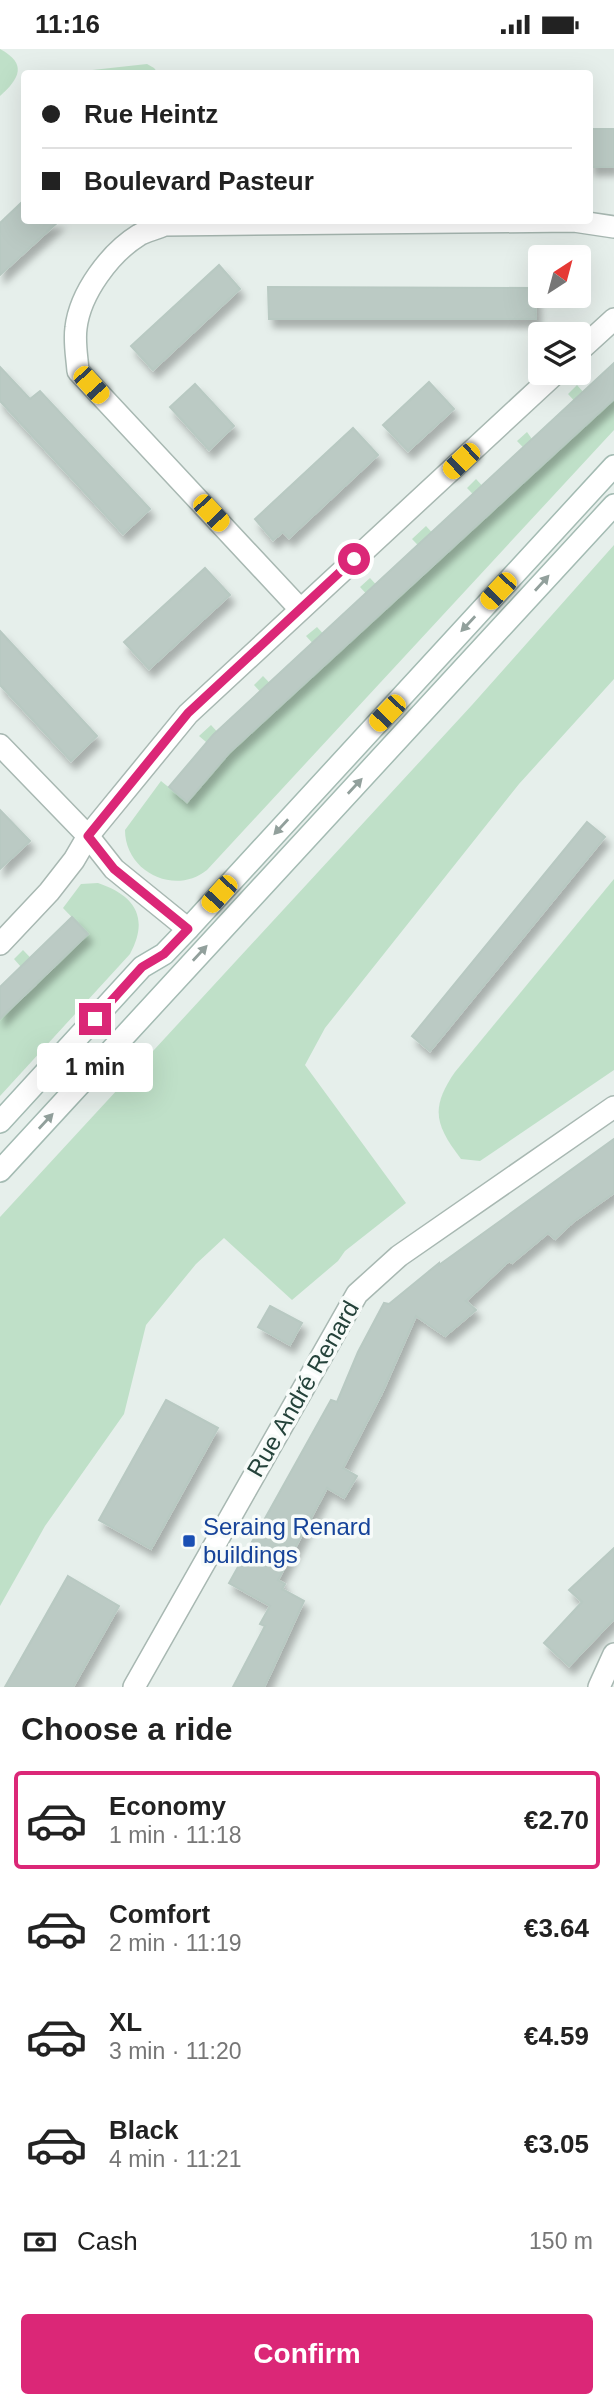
<!DOCTYPE html>
<html lang="en">
<head>
<meta charset="utf-8">
<style>
	body { margin:0; font-family:Arial,sans-serif; background:#f6f6f6; color:#222; height:100vh; display:flex; flex-direction:column; font-size:26px; white-space:nowrap }
	* { box-sizing:border-box; margin:0 }
	p { font-size:23px; color:#767676 }
	.icon { flex:none; width:38px; height:38px; fill:none; stroke:currentColor; stroke-width:2; stroke-linecap:round; stroke-linejoin:round }
	.map { position:relative; height:1638px; overflow:hidden }
	.sheet { display:flex; flex-direction:column; background:#fff; flex:1 }
	.sheet>* { flex:none }
	.hud { position:absolute; left:21px; top:21px; width:572px; height:154px; border-radius:7px; box-shadow:0 7px 28px #0002; display:grid; align-content:center; height:154px; padding:0 21px; background:#fff }
	.needle { width:46px; rotate:36deg }
	.tools { position:absolute; left:528px; top:196px; display:grid; gap:14px }
	.tools a { display:grid; place-items:center; width:63px; height:63px; border-radius:7px; background:#fff; box-shadow:0 7px 28px #0002; font-size:35px }
	.end { position:absolute; width:32px; height:32px; margin:-16px; border:9px solid #db2777; background:#fff; box-shadow:0 0 0 4px #fff }
	.from { border-radius:50% }
	.bubble { position:absolute; height:49px; border-radius:7px; background:#fff; box-shadow:0 7px 28px #0002; font-size:23px; font-weight:600; line-height:49px; text-align:center }
	.car { position:absolute; width:21px; height:42px; margin:-21px -10px; border-radius:9px; box-shadow:0 0 5px 2px #0007; background:linear-gradient(#f5c518 24%,#345 0 40%,#f5c518 0 76%,#345 0 86%,#f5c518 0) }
	.hud b { display:flex; align-items:center; gap:24px; height:66px; font-size:26px }
	.hud b+b { border-top:2px solid #e0e0e0 }
	.hud i { width:18px; height:18px; background:#222 }
	ul { padding:0; list-style:none }
	li { display:flex; align-items:center; gap:21px; height:98px; margin:0 14px 10px; padding:0 7px; border:4px solid transparent; border-radius:7px }
	li div { flex:1 }
	li b { display:block; font-size:26px }
	li em { font-style:normal; font-weight:600 }
	li.on { border-color:#db2777 }
	li>.icon { width:63px; height:63px; stroke-width:1.5 }
	h2 { padding:0 21px; font-size:32px; line-height:84px }
	.pay { display:flex; align-items:center; gap:18px; height:77px; padding:0 21px; font-size:26px }
	.pay p { margin-inline-start:auto }
	.cta { display:flex; gap:14px; margin-top:auto; padding:14px 21px }
	.cta a { flex:1; height:80px; border-radius:7px; background:#db2777; color:#fff; font-size:28px; font-weight:600; line-height:80px; text-align:center }
	.status { display:flex; justify-content:space-between; align-items:center; height:49px; padding:0 35px; background:#fff; direction:ltr }
	.status svg { height:19px; fill:currentColor }
	.map>svg:first-child { display:block }
	.green { fill:#bfe0c8 }
	.building { fill:#bbcac4; stroke:#b8c9c2; stroke-width:2; filter:url(#shadow) }
	.lines { fill:none; stroke-linecap:round; stroke-linejoin:round }
	.street-casing { stroke:#a8b8b2; stroke-width:24 }
	.secondary-casing { stroke:#a4bbb3; stroke-width:24 }
	.street { stroke:#fff; stroke-width:21 }
	.secondary { stroke:#fff; stroke-width:21 }
	.oneway { fill:#92a09c }
	.route { stroke:#db2777; stroke-width:9 }
	.transit-dot { fill:#1a4fb4; stroke:#f7fbf9; stroke-width:2.5 }
	.labels { text-anchor:middle; stroke-width:7; stroke-linejoin:round; paint-order:stroke }
	.street-label { font-size:24px; fill:#24423a; stroke:#f7fbf9 }
	.transit-label { font-size:24px; fill:#164399; stroke:#f7fbf9; text-anchor:start }
</style>
</head>
<body>
<div class="status"><b>11:16</b><svg viewBox="0 0 49 12"><path d="M0 12V9h3v3zM5 12V6h3v6zM10 12V3h3v9zM15 12V0h3v12zM26 1h20v11H26zM47 4h2v5h-2z"/></svg></div>
<div class="map">
<svg width="614" height="1638" viewBox="0 0 614 1638">
	<defs>
		<filter id="shadow"><feDropShadow dx="4.5" dy="8" stdDeviation="3.5" flood-color="#0004"/></filter>
	</defs>
	<rect width="100%" height="100%" fill="#e6efeb"/>
	<!-- green -->
	<g class="green">
		<path d="M 0,0 C 28,15 19,30 0,47 Z"/>
		<path d="M 147,15 L 154,19 L 158,24 L 65,24 Z"/>
		<path d="M 577,336 L 600,362 L 614,350 L 614,381 L 207,821 C 175,847 125,823 125,781 L 161,732 L 187,753 L 225,709 L 199,687 L 211,676 L 233,700 L 276,660 L 254,636 L 263,627 L 286,651 L 328,611 L 306,587 L 317,578 L 339,602 L 382,562 L 360,538 L 370,529 L 393,554 L 436,515 L 412,490 L 426,477 L 449,502 L 491,464 L 467,439 L 476,430 L 500,456 L 541,417 L 517,392 L 527,383 L 532,390 L 591,370 L 568,345 Z"/>
		<path d="M 614,496 L 614,630 L 519,735 L 325,979 L 305,1016 L 406,1154 L 345,1202 L 338,1212 L 292,1251 L 224,1189 L 196,1215 L 146,1276 L 124,1365 L 45,1477 L 0,1557 L 0,1168 L 472,656 Z"/>
		<path d="M 614,830 L 614,1021 L 480,1112 L 461,1110 C 435,1076 430,1059 455,1023 Z"/>
		<path d="M 98,834 C 134,846 150,868 130,905 L 0,1047 L 0,970 L 37,936 L 14,910 L 23,901 L 47,926 L 88,885 L 63,859 L 81,835 Z"/>
	</g>
	<!-- building -->
	<g class="building">
		<rect x="590" y="80" width="24" height="38"/>
		<path d="M 24,151 L 24,172 L 59,172 L 0,226 L 0,174 Z"/>
		<path d="M 219,216 L 240,240 L 153,321 L 131,297 Z"/>
		<path d="M 268,238 L 535,239 L 536,270 L 269,270 Z"/>
		<path d="M 614,314 L 614,350 L 229,704 L 187,753 L 169,738 L 213,686 Z"/>
		<path d="M 0,318 L 30,350 L 40,342 L 150,460 L 123,485 L 0,352 Z"/>
		<path d="M 429,333 L 454,360 L 408,402 L 383,376 Z"/>
		<path d="M 195,335 L 234,377 L 209,401 L 170,358 Z"/>
		<path d="M 353,379 L 378,406 L 289,489 L 283,483 L 273,491 L 255,470 Z"/>
		<path d="M 205,519 L 230,546 L 149,620 L 124,593 Z"/>
		<path d="M 0,582 L 97,687 L 71,712 L 0,636 Z"/>
		<path d="M 0,761 L 30,792 L 0,820 Z"/>
		<path d="M 587,773 L 605,788 L 430,1002 L 412,987 Z"/>
		<path d="M 72,868 L 88,885 L 0,970 L 0,938 Z"/>
		<path d="M 614,1090 L 614,1144 L 573,1173 L 555,1190 L 548,1184 L 512,1214 L 509,1212 L 466,1252 L 476,1261 L 445,1287 L 416,1267 L 382,1344 L 343,1419 L 357,1427 L 344,1449 L 327,1439 L 278,1531 L 285,1535 L 282,1540 L 304,1552 L 268,1630 L 264,1638 L 233,1638 L 265,1577 L 260,1575 L 270,1557 L 229,1534 L 331,1351 L 337,1353 L 358,1303 L 384,1254 L 389,1255 L 439,1214 L 439,1216 Z"/>
		<path d="M 270,1257 L 302,1274 L 290,1296 L 258,1278 Z"/>
		<path d="M 166,1351 L 218,1379 L 151,1500 L 99,1471 Z"/>
		<path d="M 614,1499 L 614,1570 L 569,1617 L 544,1594 L 582,1553 L 569,1541 Z"/>
		<path d="M 68,1527 L 119,1557 L 73,1638 L 5,1638 Z"/>
	</g>
	<g class="lines">
		<!-- street casing -->
		<g class="street-casing">
			<g id="street">
				<path d="M 579,302 L 614,270"/>
				<path d="M 300,560 L 78,322 C 77,308 74,293 76,279 C 80,244 110,204 139,186 C 146,182 156,180 164,176 L 574,172 L 614,178"/>
				<path d="M 0,696 L 88,787 L 114,820 L 188,880"/>
				<path d="M 0,895 L 49,843 L 74,811 L 88,787 L 188,665 L 556,324"/>
				<path d="M 134,1638 L 357,1245 L 399,1207 L 614,1058"/>
				<path d="M 599,1638 L 614,1605"/>
			</g>
		</g>
		<!-- secondary casing -->
		<g class="secondary-casing">
			<g id="secondary">
				<path d="M 0,1073 L 142,918 L 164,905 L 188,880 L 614,417"/>
				<path d="M 0,1122 L 614,456"/>
			</g>
		</g>
		<!-- street -->
		<use href="#street" class="street"/>
		<!-- secondary -->
		<use href="#secondary" class="secondary"/>
	</g>
	<!-- one-way arrows -->
	<defs><path id="oneway-solid" d="M-6-.8H1V-3.2L6.5 0L1 3.2V.8H-6Z" transform="scale(1.75)"/></defs>
	<g class="oneway">
		<use href="#oneway-solid" transform="translate(542 534) rotate(-48)"/>
		<use href="#oneway-solid" transform="translate(468 575) rotate(133)"/>
		<use href="#oneway-solid" transform="translate(355 737) rotate(-47)"/>
		<use href="#oneway-solid" transform="translate(281 778) rotate(133)"/>
		<use href="#oneway-solid" transform="translate(200 904) rotate(-47)"/>
		<use href="#oneway-solid" transform="translate(46 1072) rotate(-47)"/>
	</g>
	<g class="lines">
		<!-- route -->
		<path class="route" d="M 95,970 L 142,918 L 164,905 L 188,880 L 114,820 L 88,787 L 188,664 L 354,510"/>
	</g>
	<!-- markers -->
	<rect class="transit-dot" x="182" y="1485" width="14" height="14" rx="3.5"/>
	<g class="labels">
		<!-- street labels -->
		<g class="street-label">
			<text transform="translate(303 1340) rotate(-60)" y="8">Rue André Renard</text>
		</g>
		<!-- transit labels -->
		<g class="transit-label">
			<text x="203" y="1486">Seraing Renard<tspan x="203" dy="28">buildings</tspan></text>
		</g>
	</g>
</svg>
<div class="tools">
<a><svg class="needle" viewBox="-14 -14 28 28"><path d="M0-13l5 13h-10z" fill="#e53935"/><path d="M0 13l5-13h-10z" fill="#767676"/></svg></a>
<a><svg class="icon" aria-label="layers" viewBox="0 0 24 24"><path d="M12 4l9 5-9 5-9-5zM3 14l9 5 9-5"/></svg></a>
</div>
<i class="end from" style="left:354px;top:510px"></i>
<i class="end" style="left:95px;top:970px"></i>
<div class="bubble" style="left:37px;top:994px;width:116px">1 min</div>
<i class="car" style="left:91px;top:336px;rotate:138deg"></i>
<i class="car" style="left:461px;top:412px;rotate:227deg"></i>
<i class="car" style="left:211px;top:464px;rotate:137deg"></i>
<i class="car" style="left:498px;top:542px;rotate:223deg"></i>
<i class="car" style="left:387px;top:664px;rotate:224deg"></i>
<i class="car" style="left:219px;top:845px;rotate:222deg"></i>
<div class="hud">
<b><i class="from"></i>Rue Heintz</b>
<b><i></i>Boulevard Pasteur</b>
</div>
</div>
<section class="sheet">
<h2>Choose a ride</h2>
<ul>
<li class="on"><svg class="icon" aria-label="car" viewBox="0 0 24 24"><path d="M5 17H2v-5l4-1 3-4h7l3 4 3 1v5h-3M9 17h6M6 11h13"/><circle cx="7" cy="17" r="2"/><circle cx="17" cy="17" r="2"/></svg><div><b>Economy</b><p>1 min · 11:18</p></div><em>€2.70</em></li>
<li><svg class="icon" aria-label="car" viewBox="0 0 24 24"><path d="M5 17H2v-5l4-1 3-4h7l3 4 3 1v5h-3M9 17h6M6 11h13"/><circle cx="7" cy="17" r="2"/><circle cx="17" cy="17" r="2"/></svg><div><b>Comfort</b><p>2 min · 11:19</p></div><em>€3.64</em></li>
<li><svg class="icon" aria-label="car" viewBox="0 0 24 24"><path d="M5 17H2v-5l4-1 3-4h7l3 4 3 1v5h-3M9 17h6M6 11h13"/><circle cx="7" cy="17" r="2"/><circle cx="17" cy="17" r="2"/></svg><div><b>XL</b><p>3 min · 11:20</p></div><em>€4.59</em></li>
<li><svg class="icon" aria-label="car" viewBox="0 0 24 24"><path d="M5 17H2v-5l4-1 3-4h7l3 4 3 1v5h-3M9 17h6M6 11h13"/><circle cx="7" cy="17" r="2"/><circle cx="17" cy="17" r="2"/></svg><div><b>Black</b><p>4 min · 11:21</p></div><em>€3.05</em></li>
</ul>
<div class="pay"><svg class="icon" aria-label="cash" viewBox="0 0 24 24"><path d="M3 7h18v10H3z"/><circle cx="12" cy="12" r="2"/></svg>Cash<p>150 m</p></div>
<div class="cta"><a>Confirm</a></div>
</section>
</body>
</html>
